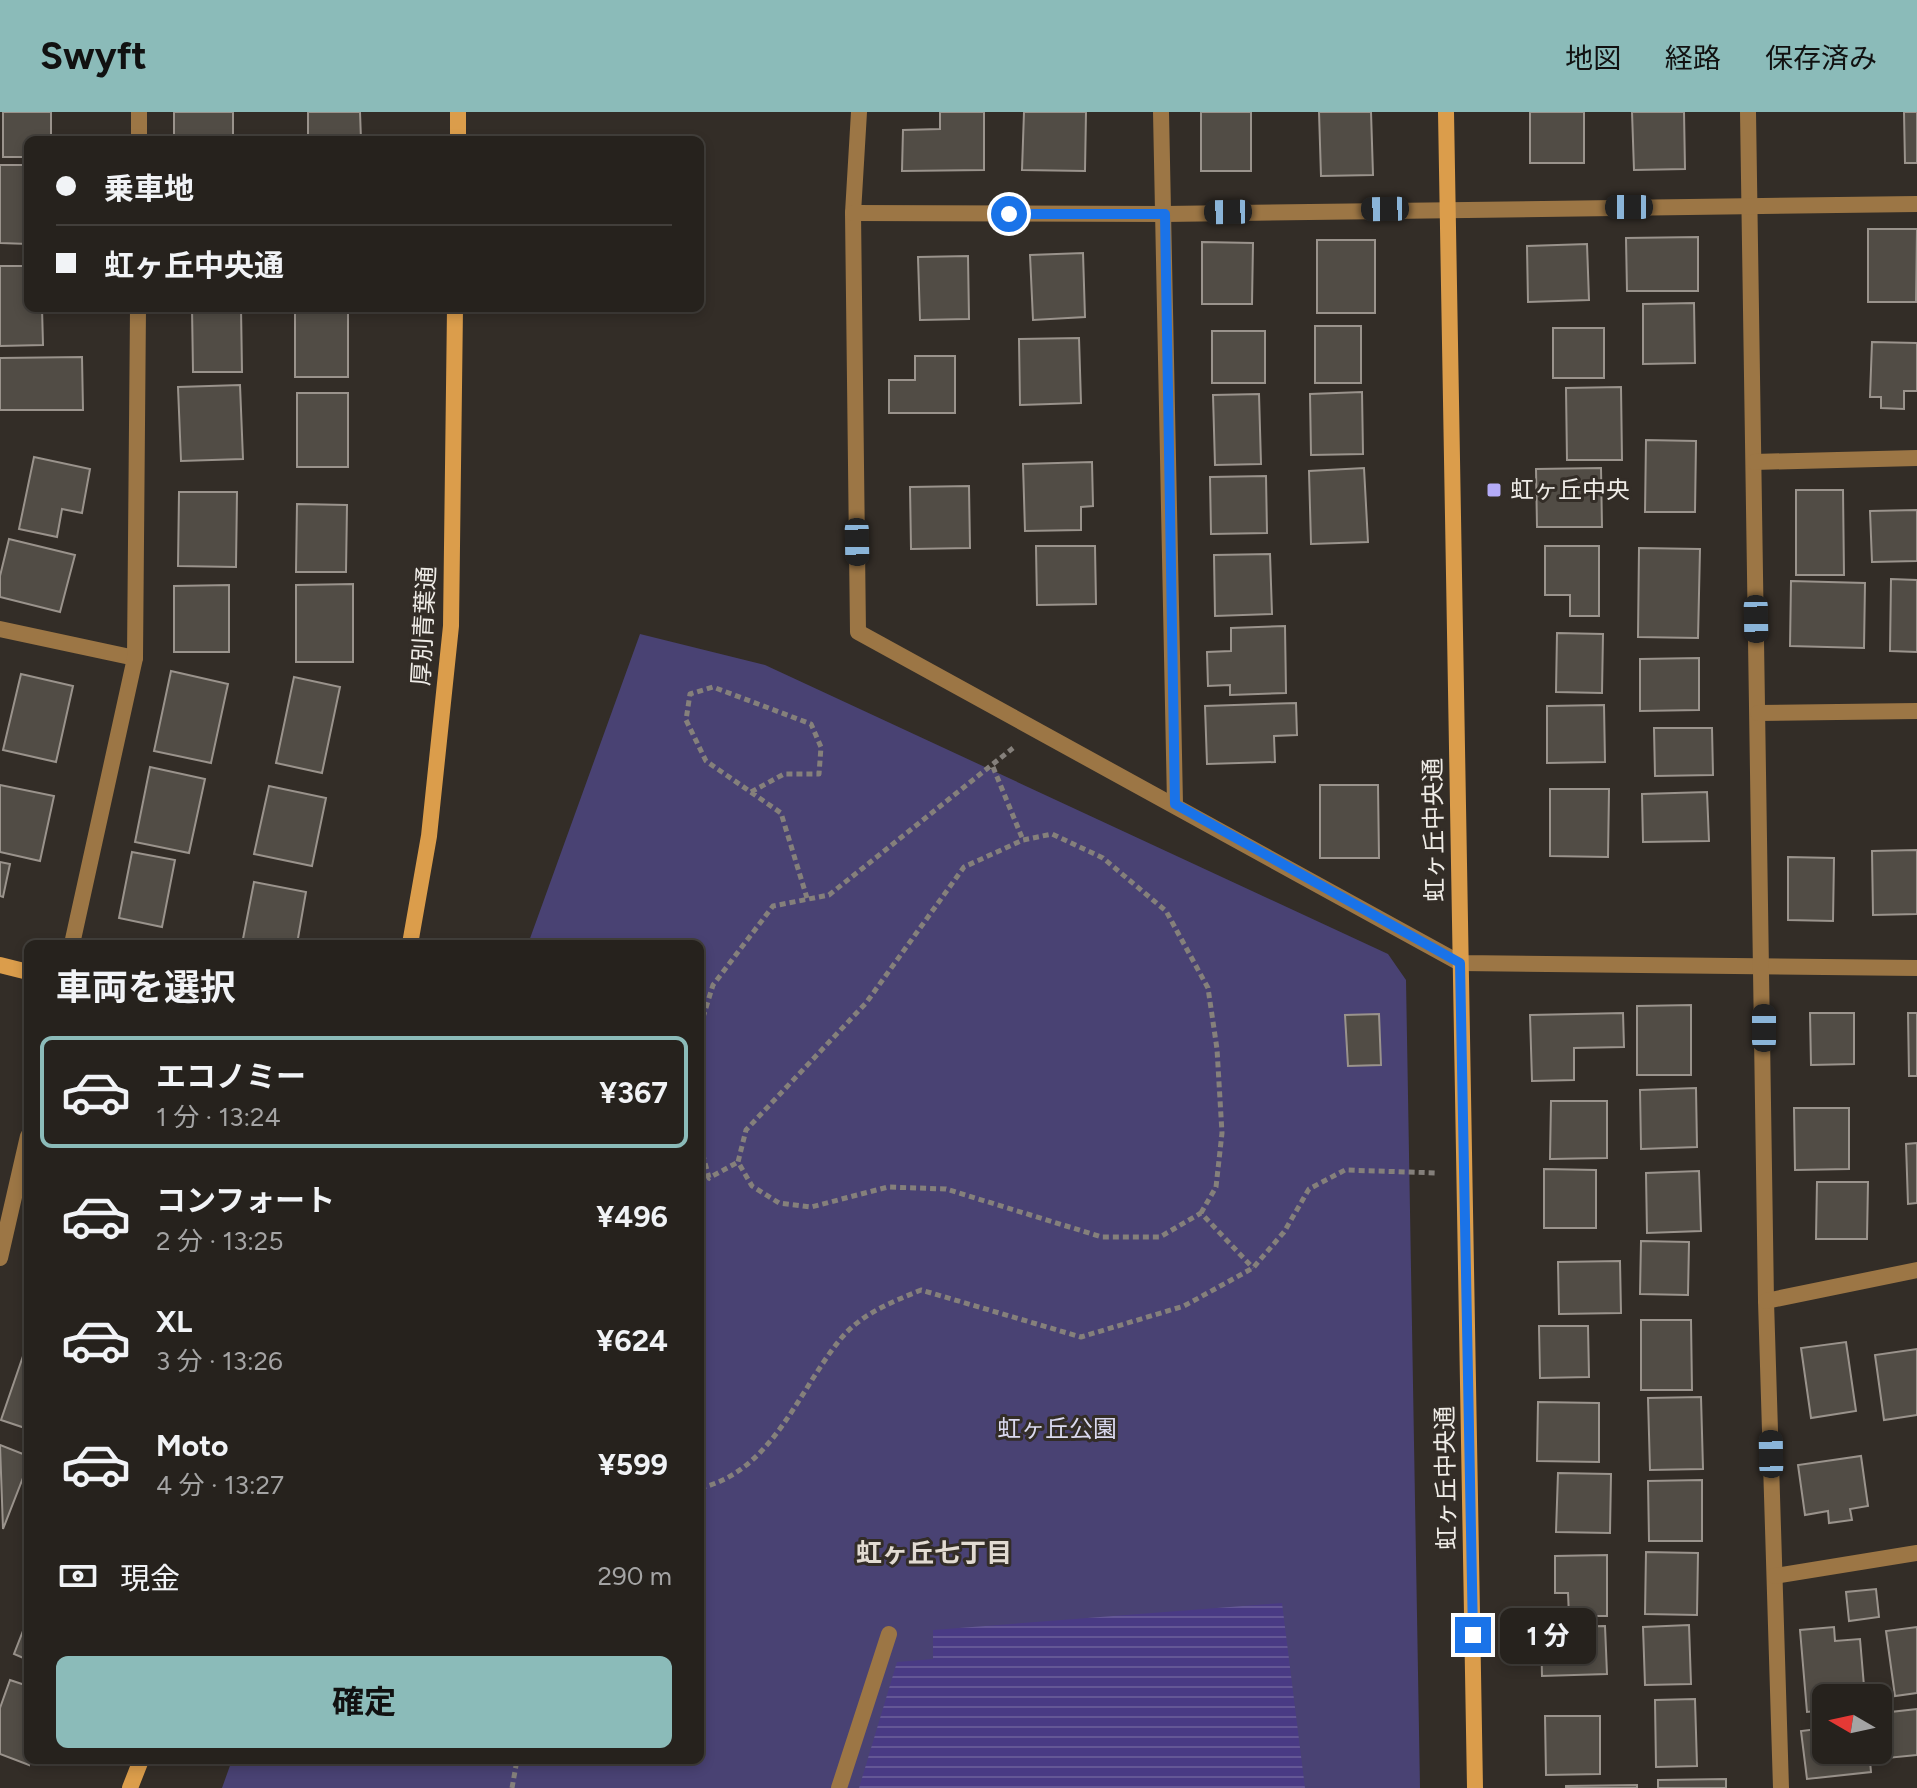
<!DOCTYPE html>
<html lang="ja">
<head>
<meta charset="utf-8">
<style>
	body { margin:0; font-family:Figtree,"Noto Sans JP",sans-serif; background:#322f2a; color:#f1f3f6; height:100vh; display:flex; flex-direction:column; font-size:30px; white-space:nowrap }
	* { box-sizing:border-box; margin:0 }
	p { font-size:26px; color:#a4a4a4 }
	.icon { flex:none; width:44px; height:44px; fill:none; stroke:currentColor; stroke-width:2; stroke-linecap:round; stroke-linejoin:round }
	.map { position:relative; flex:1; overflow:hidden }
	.panel { position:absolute; left:24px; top:828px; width:680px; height:824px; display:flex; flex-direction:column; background:#26221d; border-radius:12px; box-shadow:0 4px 12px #0003,0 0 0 2px #423f3b }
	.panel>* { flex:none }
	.hud { position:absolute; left:24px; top:24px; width:680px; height:176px; border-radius:12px; box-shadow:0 4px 12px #0003,0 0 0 2px #423f3b; display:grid; align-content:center; height:176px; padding:0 32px; background:#26221d }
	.needle { width:52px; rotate:279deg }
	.controls { position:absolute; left:1812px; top:1572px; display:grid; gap:16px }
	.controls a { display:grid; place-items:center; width:80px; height:80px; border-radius:12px; background:#26221d; box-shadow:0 4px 12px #0003,0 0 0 2px #423f3b; font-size:40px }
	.end { position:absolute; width:36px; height:36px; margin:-18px; border:10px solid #1a73e8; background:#fff; box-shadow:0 0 0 4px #fff }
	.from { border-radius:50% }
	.bubble { position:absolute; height:56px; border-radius:12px; background:#26221d; box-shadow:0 4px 12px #0003,0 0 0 2px #423f3b; font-size:26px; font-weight:700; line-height:56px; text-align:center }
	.car { position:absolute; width:24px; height:48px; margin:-24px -12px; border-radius:10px; box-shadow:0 0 6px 2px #0007; background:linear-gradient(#222 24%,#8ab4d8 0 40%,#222 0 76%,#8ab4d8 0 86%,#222 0) }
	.hud b { display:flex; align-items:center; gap:28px; height:76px; font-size:30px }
	.hud b+b { border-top:2px solid #423f3b }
	.hud i { width:20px; height:20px; background:#f1f3f6 }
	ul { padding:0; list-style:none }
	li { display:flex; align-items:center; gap:24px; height:112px; margin:0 16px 12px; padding:0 16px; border:4px solid transparent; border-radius:12px }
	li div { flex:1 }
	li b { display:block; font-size:30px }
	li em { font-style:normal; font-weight:700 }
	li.on { border-color:#8bbbb9 }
	li>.icon { width:72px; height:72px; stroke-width:1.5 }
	h2 { padding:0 32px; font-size:36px; line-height:96px }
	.pay { display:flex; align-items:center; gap:20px; height:88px; padding:0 32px; font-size:30px }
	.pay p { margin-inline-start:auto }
	.button { display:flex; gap:16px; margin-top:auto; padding:16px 32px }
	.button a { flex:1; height:92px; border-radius:12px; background:#8bbbb9; color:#111; font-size:32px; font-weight:700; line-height:92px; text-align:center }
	header { display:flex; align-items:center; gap:48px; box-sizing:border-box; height:112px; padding:0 40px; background:#8bbbb9; color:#111 }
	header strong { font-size:38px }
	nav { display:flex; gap:44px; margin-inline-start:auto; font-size:28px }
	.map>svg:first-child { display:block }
	.green { fill:#494273 }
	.water { fill:url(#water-rules) }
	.building { fill:#514c45; stroke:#9a938c; stroke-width:2 }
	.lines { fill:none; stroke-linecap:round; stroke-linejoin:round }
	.path { stroke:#85807b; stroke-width:5; stroke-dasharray:6 4; stroke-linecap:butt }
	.street { stroke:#9c7645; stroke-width:16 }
	.secondary { stroke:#db9d4b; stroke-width:16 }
	.route { stroke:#1a73e8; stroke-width:10 }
	.poi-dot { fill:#b5acf8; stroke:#332d27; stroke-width:3 }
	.labels { text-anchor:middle; stroke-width:6; stroke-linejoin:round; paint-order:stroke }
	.poi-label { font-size:24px; fill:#efece7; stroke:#332d27; text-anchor:start }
	.street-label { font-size:24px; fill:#efece7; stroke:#332d27 }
	.park-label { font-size:24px; fill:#dad9ef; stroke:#332d27 }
	.neighbourhood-label { font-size:26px; font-weight:bold; fill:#e2dbd2; stroke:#332d27 }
</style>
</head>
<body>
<header>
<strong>Swyft</strong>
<nav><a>地図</a><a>経路</a><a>保存済み</a></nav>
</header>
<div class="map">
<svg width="1917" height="1676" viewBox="0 0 1917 1676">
	<defs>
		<pattern id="water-rules" width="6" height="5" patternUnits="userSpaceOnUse" patternTransform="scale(2)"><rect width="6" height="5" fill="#493a84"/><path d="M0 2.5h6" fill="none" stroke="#645795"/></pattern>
	</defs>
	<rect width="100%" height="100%" fill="#332d27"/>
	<!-- green -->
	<path class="green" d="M 640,522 L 765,553 L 1388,842 L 1406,868 L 1420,1676 L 222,1676 L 232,1648 L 700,1648 L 700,832 L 528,832 Z"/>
	<!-- water -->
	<path class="water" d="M 1282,1491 L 1305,1676 L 859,1676 L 897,1550 L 933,1547 L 933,1518 Z"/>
	<!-- building -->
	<g class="building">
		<path d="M 3,0 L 51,0 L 51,28 L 28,28 L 28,45 L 3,45 Z"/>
		<rect x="174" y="0" width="59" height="28"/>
		<path d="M 308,0 L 360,0 L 361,28 L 308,28 Z"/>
		<path d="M 940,0 L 984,0 L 984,58 L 902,59 L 903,18 L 940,17 Z"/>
		<path d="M 1024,0 L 1086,0 L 1085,59 L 1022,58 Z"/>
		<rect x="1201" y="0" width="50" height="59"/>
		<path d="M 1319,0 L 1371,0 L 1373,63 L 1321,64 Z"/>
		<rect x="1530" y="0" width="54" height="51"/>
		<path d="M 1632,0 L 1684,0 L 1685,57 L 1634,58 Z"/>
		<path d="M 1904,0 L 1917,0 L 1917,51 L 1905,51 Z"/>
		<path d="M 0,53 L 28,53 L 28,132 L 0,131 Z"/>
		<path d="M 1868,117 L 1917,117 L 1916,190 L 1868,190 Z"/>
		<path d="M 1698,125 L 1698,179 L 1627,179 L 1626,126 Z"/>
		<rect x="1317" y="128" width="58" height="73"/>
		<path d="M 1202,130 L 1253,131 L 1252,192 L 1202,192 Z"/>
		<path d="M 1587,132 L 1589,188 L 1528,190 L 1527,134 Z"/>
		<path d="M 1083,141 L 1085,205 L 1033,208 L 1030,143 Z"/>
		<path d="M 968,144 L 969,207 L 920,208 L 918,145 Z"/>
		<path d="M 0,154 L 28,154 L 28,196 L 42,196 L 43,233 L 0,234 Z"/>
		<path d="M 1694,191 L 1695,251 L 1643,252 L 1643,192 Z"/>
		<path d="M 192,196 L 241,196 L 242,260 L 193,260 Z"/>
		<rect x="295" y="196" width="53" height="69"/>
		<rect x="1315" y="214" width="46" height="57"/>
		<rect x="1553" y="216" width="51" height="50"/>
		<rect x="1212" y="219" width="53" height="52"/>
		<path d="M 1079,226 L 1081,291 L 1020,293 L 1019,227 Z"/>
		<path d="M 1872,230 L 1917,231 L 1917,279 L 1904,279 L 1904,297 L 1881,296 L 1881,285 L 1870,285 Z"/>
		<path d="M 915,244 L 955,244 L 955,301 L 889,301 L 889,268 L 915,268 Z"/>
		<path d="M 82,245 L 83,298 L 0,298 L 0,246 Z"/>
		<path d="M 240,273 L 243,347 L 181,349 L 178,275 Z"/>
		<path d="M 1621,275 L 1622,348 L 1567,348 L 1566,276 Z"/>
		<path d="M 1362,280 L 1363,342 L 1311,343 L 1310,282 Z"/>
		<rect x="297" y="281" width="51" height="74"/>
		<path d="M 1259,282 L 1261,352 L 1215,353 L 1213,283 Z"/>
		<path d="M 1646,328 L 1696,329 L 1695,400 L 1645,400 Z"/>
		<path d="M 34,345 L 90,357 L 82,401 L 62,397 L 57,425 L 19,417 Z"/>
		<path d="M 1092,350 L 1093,394 L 1081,395 L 1081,418 L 1025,419 L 1023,352 Z"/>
		<path d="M 1364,356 L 1368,430 L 1311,432 L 1309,359 Z"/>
		<path d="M 1601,356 L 1602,415 L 1537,415 L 1536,357 Z"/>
		<path d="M 1266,364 L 1267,421 L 1211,422 L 1210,365 Z"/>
		<path d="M 969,374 L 970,436 L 911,437 L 910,375 Z"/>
		<path d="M 1796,378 L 1843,378 L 1844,463 L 1796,463 Z"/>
		<path d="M 179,380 L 237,380 L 236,455 L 178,454 Z"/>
		<path d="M 297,392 L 347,393 L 346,460 L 296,460 Z"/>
		<path d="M 1917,398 L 1917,449 L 1872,450 L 1870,399 Z"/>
		<path d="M 9,427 L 75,443 L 60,500 L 0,485 L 0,464 Z"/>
		<path d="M 1036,434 L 1095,434 L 1096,492 L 1037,493 Z"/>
		<path d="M 1545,434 L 1599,434 L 1599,504 L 1570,504 L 1570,483 L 1545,483 Z"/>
		<path d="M 1639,436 L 1700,437 L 1698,526 L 1638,525 Z"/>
		<path d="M 1270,442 L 1272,502 L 1215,504 L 1214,443 Z"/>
		<path d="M 1891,467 L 1917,468 L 1917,540 L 1890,539 Z"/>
		<path d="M 1791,469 L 1865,471 L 1864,536 L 1790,534 Z"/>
		<path d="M 353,472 L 353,550 L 296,550 L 296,473 Z"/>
		<path d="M 229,473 L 229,540 L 174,540 L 174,474 Z"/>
		<path d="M 1285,514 L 1286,581 L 1230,583 L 1230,573 L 1208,574 L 1207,540 L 1231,539 L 1231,516 Z"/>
		<path d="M 1557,521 L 1603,522 L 1602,581 L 1556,580 Z"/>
		<path d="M 1699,546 L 1699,598 L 1640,599 L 1640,547 Z"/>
		<path d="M 171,559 L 228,572 L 211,651 L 154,639 Z"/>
		<path d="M 21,562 L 73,574 L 56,650 L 3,638 Z"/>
		<path d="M 294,565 L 340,575 L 322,661 L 276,651 Z"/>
		<path d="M 1296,591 L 1297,623 L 1274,624 L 1275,650 L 1207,652 L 1205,594 Z"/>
		<path d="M 1604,593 L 1605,650 L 1547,651 L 1547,594 Z"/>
		<path d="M 1654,616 L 1712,616 L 1713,663 L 1655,664 Z"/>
		<path d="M 150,655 L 205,667 L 189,741 L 135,730 Z"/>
		<path d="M 0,673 L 54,684 L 40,749 L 0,740 Z"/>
		<path d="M 1320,673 L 1378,673 L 1379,746 L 1320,746 Z"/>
		<path d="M 269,674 L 326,686 L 312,754 L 254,742 Z"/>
		<path d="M 1550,677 L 1609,677 L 1608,745 L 1550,744 Z"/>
		<path d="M 1707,680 L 1709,729 L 1643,730 L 1642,682 Z"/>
		<path d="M 1917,738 L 1917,802 L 1873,803 L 1872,739 Z"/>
		<path d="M 132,740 L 175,748 L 162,815 L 119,806 Z"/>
		<path d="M 1788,745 L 1834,746 L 1833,809 L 1788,808 Z"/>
		<path d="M 0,750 L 10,752 L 3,785 L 0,784 Z"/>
		<path d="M 254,770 L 306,780 L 297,832 L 242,832 Z"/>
		<path d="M 1691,893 L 1691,963 L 1637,963 L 1637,894 Z"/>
		<path d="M 1623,901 L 1624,935 L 1574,936 L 1574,968 L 1532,969 L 1530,903 Z"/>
		<path d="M 1810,901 L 1854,901 L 1854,952 L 1811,953 Z"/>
		<path d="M 1908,901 L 1917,901 L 1917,964 L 1909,964 Z"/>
		<path d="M 1379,902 L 1381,953 L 1348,954 L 1345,903 Z"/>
		<path d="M 1696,976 L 1697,1035 L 1641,1037 L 1640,978 Z"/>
		<path d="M 1551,989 L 1607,989 L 1607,1046 L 1550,1047 Z"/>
		<path d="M 1794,996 L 1849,996 L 1849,1057 L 1795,1058 Z"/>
		<path d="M 1917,1031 L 1917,1091 L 1908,1092 L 1906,1032 Z"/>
		<path d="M 1544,1057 L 1596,1058 L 1596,1116 L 1544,1116 Z"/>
		<path d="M 1699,1059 L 1701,1119 L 1647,1121 L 1646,1061 Z"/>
		<path d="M 1817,1070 L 1868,1070 L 1867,1127 L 1816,1127 Z"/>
		<path d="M 1641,1129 L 1689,1130 L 1688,1183 L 1640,1182 Z"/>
		<path d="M 1620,1149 L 1621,1201 L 1559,1202 L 1558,1150 Z"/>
		<path d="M 1641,1208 L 1691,1208 L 1692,1278 L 1641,1278 Z"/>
		<path d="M 1539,1214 L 1588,1214 L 1589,1265 L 1540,1266 Z"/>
		<path d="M 1846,1230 L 1856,1299 L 1811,1306 L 1801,1236 Z"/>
		<path d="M 1917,1237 L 1917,1303 L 1884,1308 L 1875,1243 Z"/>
		<path d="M 23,1244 L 28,1246 L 28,1317 L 1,1308 Z"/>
		<path d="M 1701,1285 L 1703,1357 L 1650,1358 L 1648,1286 Z"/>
		<path d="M 1538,1290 L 1599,1291 L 1599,1350 L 1537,1349 Z"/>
		<path d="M 0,1333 L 28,1344 L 28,1353 L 3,1417 Z"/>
		<path d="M 1861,1344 L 1868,1394 L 1850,1397 L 1852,1408 L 1829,1411 L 1828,1399 L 1805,1403 L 1798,1353 Z"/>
		<path d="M 1558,1361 L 1611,1362 L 1610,1421 L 1556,1420 Z"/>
		<path d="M 1702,1368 L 1702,1429 L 1649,1429 L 1648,1369 Z"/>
		<path d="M 1646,1440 L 1698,1441 L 1697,1503 L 1645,1502 Z"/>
		<path d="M 1607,1443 L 1607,1504 L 1569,1504 L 1568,1481 L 1555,1481 L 1555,1444 Z"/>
		<path d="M 1876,1477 L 1879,1505 L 1849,1509 L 1846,1480 Z"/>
		<path d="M 28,1506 L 28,1548 L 14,1542 Z"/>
		<path d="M 1689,1513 L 1691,1572 L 1645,1573 L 1643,1515 Z"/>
		<path d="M 1605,1514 L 1607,1562 L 1542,1564 L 1541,1515 Z"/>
		<path d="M 1834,1515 L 1835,1529 L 1860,1527 L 1865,1586 L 1826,1586 L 1826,1598 L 1807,1600 L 1800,1518 Z"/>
		<path d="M 1917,1515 L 1917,1581 L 1895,1584 L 1886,1519 Z"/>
		<path d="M 10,1568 L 28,1574 L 29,1653 L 0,1642 L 0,1596 Z"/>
		<path d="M 1695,1587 L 1697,1654 L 1656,1655 L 1655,1588 Z"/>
		<path d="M 1917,1597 L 1917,1643 L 1887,1646 L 1882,1601 Z"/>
		<path d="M 1545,1604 L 1600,1604 L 1600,1662 L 1546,1663 Z"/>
		<path d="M 1826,1616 L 1826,1638 L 1869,1638 L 1871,1660 L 1807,1667 L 1801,1619 Z"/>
		<path d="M 1726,1667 L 1726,1676 L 1658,1676 L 1658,1668 Z"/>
		<path d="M 1637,1673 L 1637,1676 L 1566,1676 L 1566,1674 Z"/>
	</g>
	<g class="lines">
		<!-- path -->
		<g class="path">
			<path d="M 993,655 L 1023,728"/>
			<path d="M 751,680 L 784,662 L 819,662 L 821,635 L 811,612 L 713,575 L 690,582 L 686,608 L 706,649 L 781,701 L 807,786"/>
			<path d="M 700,915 L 713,873 L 773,794 L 829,783 L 1013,636"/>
			<path d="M 700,1032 L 709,1066 L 738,1050"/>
			<path d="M 700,1074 L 709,1066"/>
			<path d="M 1201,1101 L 1216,1075 L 1222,1021 L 1217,937 L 1208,876 L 1166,799 L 1103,746 L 1052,722 L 1023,728 L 964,755 L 866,891 L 746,1018 L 738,1050 L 752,1074 L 779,1091 L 811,1095 L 888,1075 L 946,1077 L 1102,1125 L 1160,1125 L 1201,1101 L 1253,1156"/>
			<path d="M 700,1376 C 772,1359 797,1281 839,1229 C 860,1202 890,1191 921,1178 L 1081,1225 L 1184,1194 L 1253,1156 L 1284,1120 L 1309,1077 L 1345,1058 L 1438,1061"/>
			<path d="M 512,1676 L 517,1648"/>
		</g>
		<!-- street -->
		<g class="street">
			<path d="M 859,0 L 853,101 L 858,520 L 1460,851 L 1917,856"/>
			<path d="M 1161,0 L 1175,692"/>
			<path d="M 1748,0 L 1766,1189 L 1781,1676"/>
			<path d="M 139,28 L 139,0"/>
			<path d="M 853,101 L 1165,102 L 1917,92"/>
			<path d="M 1754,350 L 1917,346"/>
			<path d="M 0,517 L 135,546"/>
			<path d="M 1758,601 L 1917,599"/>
			<path d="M 72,832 L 135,546 L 138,196"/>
			<path d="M 0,1146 L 28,1024"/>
			<path d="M 1766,1189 L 1917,1158"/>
			<path d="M 1775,1464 L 1917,1441"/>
			<path d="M 839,1676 L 889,1522"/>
		</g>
		<!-- secondary -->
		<g class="secondary">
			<path d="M 1446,0 L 1475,1676"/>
			<path d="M 458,28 L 458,0"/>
			<path d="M 410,832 L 429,724 L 451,514 L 455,196"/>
			<path d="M 0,853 L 28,860"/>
			<path d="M 130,1676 L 141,1648"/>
		</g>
	</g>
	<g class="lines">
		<!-- route -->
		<path class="route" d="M 1009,102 L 1165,102 L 1175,692 L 1460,851 L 1473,1523"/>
	</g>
	<!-- markers -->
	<rect class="poi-dot" x="1486" y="370" width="16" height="16" rx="4"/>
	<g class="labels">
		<!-- poi labels -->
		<g class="poi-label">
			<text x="1510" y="386">虹ヶ丘中央</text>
		</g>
		<!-- street labels -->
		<g class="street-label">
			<text transform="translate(424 514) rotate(-87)" y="8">厚別青葉通</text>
			<text transform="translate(1434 718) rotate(-91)" y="8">虹ヶ丘中央通</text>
			<text transform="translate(1446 1366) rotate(-91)" y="8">虹ヶ丘中央通</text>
		</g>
		<!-- park labels -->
		<g class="park-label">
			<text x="1057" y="1325">虹ヶ丘公園</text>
		</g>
		<!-- neighbourhood labels -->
		<g class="neighbourhood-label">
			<text x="934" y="1450">虹ヶ丘七丁目</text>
		</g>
	</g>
</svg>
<div class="controls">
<a><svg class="needle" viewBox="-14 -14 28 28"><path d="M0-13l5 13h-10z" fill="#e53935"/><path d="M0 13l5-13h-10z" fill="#a4a4a4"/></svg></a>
</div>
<i class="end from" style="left:1009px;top:102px"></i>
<i class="end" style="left:1473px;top:1523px"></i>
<div class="bubble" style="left:1500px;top:1496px;width:96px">1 分</div>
<i class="car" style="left:1629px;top:95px;rotate:270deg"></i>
<i class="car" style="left:1385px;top:97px;rotate:269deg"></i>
<i class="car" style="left:1228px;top:100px;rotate:269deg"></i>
<i class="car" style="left:857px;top:430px;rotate:179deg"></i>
<i class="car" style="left:1756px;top:507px;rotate:179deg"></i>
<i class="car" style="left:1764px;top:916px;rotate:0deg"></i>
<i class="car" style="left:1771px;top:1342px;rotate:359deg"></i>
<div class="hud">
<b><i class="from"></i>乗車地</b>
<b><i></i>虹ヶ丘中央通</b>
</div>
<section class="panel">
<h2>車両を選択</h2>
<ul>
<li class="on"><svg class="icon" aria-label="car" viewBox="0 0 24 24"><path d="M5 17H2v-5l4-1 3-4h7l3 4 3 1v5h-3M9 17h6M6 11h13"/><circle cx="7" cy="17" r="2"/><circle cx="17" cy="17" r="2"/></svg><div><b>エコノミー</b><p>1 分 · 13:24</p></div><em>¥367</em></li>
<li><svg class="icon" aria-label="car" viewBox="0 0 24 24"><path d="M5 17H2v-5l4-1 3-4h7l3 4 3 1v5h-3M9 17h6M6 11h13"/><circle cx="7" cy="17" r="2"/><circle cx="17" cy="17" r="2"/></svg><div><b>コンフォート</b><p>2 分 · 13:25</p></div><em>¥496</em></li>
<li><svg class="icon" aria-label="car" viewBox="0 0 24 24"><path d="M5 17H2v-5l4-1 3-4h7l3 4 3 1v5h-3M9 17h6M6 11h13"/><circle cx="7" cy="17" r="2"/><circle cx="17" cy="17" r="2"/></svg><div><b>XL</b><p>3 分 · 13:26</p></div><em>¥624</em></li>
<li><svg class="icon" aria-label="car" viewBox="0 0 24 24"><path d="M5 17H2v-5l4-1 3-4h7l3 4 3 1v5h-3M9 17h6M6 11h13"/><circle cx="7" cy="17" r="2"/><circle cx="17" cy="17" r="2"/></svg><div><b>Moto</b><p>4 分 · 13:27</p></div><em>¥599</em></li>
</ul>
<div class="pay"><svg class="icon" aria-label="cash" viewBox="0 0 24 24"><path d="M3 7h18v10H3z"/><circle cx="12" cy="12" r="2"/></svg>現金<p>290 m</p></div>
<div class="button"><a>確定</a></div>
</section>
</div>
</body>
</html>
